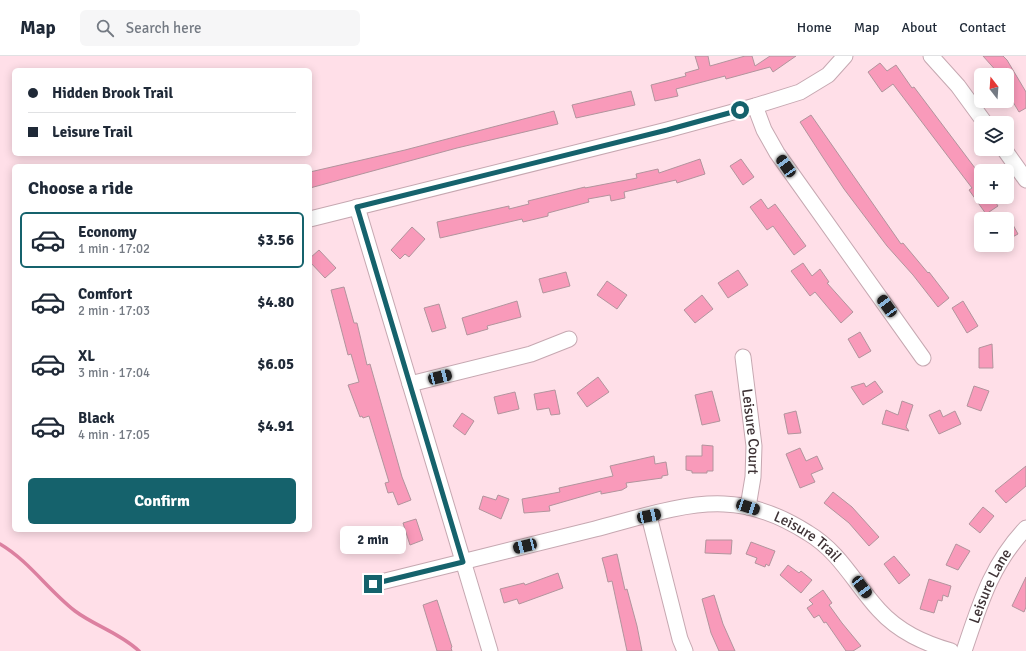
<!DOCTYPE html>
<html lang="en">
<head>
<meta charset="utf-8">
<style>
	body { margin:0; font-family:Signika,sans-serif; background:#f6f6f7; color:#1f2937; height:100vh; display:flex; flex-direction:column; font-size:15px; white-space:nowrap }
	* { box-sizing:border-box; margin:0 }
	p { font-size:13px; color:#747a83 }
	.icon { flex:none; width:22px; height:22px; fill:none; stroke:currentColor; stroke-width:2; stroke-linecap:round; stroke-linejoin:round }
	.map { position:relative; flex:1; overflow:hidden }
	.sheet { position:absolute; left:12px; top:108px; width:300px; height:368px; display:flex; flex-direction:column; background:#fff; border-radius:6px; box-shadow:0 2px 10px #0003 }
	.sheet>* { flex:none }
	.guide { position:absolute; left:12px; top:12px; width:300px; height:88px; border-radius:6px; box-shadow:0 2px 10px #0003; display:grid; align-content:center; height:88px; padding:0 16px; background:#fff }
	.needle { width:26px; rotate:343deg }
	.fabs { position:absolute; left:974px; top:12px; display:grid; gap:8px }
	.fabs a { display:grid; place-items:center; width:40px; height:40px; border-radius:6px; background:#fff; box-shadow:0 2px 10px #0003; font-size:20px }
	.end { position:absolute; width:18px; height:18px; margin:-9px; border:5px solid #15626c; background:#fff; box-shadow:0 0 0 2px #fff }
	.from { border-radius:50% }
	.bubble { position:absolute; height:28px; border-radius:6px; background:#fff; box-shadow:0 2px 10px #0003; font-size:13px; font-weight:700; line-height:28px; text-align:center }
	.car { position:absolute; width:12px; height:24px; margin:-12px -6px; border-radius:5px; box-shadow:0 0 3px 1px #0007; background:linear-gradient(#222 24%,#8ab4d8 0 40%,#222 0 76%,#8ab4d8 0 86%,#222 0) }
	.guide b { display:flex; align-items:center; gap:14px; height:38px; font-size:15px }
	.guide b+b { border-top:1px solid #e0e1e3 }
	.guide i { width:10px; height:10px; background:#1f2937 }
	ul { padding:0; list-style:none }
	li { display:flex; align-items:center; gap:12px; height:56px; margin:0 8px 6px; padding:0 8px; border:2px solid transparent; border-radius:6px }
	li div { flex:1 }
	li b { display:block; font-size:15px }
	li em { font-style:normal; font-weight:700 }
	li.active { border-color:#15626c }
	li>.icon { width:36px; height:36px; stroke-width:1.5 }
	h2 { padding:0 16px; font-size:18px; line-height:48px }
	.primary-button { display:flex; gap:8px; margin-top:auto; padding:8px 16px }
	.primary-button a { flex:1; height:46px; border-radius:6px; background:#15626c; color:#fff; font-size:16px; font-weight:700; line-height:46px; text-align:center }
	header { display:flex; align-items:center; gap:24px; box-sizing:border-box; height:56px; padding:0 20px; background:#fff; border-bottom:1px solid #e0e1e3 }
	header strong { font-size:19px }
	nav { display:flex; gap:22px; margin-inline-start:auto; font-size:14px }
	.search { width:280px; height:36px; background:#f6f6f7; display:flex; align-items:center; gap:10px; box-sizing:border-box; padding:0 14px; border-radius:6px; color:#747a83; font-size:15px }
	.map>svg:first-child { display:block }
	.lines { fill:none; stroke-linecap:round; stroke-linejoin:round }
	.stream { stroke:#dc80a0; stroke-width:3.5 }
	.building { fill:#f99aba; stroke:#b2949d }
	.minor-casing { stroke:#c6a8b1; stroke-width:17 }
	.minor { stroke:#fff; stroke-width:15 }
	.route { stroke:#15626c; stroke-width:5 }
	.labels { text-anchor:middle; stroke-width:3.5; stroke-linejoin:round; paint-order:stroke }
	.street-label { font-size:15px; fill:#3f3336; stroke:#fff }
</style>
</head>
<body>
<header>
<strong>Map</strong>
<div class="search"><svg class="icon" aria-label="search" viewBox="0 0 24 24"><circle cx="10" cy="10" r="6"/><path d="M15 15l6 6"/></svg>Search here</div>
<nav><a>Home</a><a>Map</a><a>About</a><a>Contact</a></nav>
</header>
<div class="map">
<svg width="1026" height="595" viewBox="0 0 1026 595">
	<rect width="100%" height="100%" fill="#ffdfe8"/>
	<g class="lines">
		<!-- stream -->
		<path class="stream" d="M 0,488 C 29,505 48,534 75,555 C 95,570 120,577 139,595"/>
	</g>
	<!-- building -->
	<g class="building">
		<path d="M 695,0 L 708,0 L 710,10 L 745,0 L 752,0 L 755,10 L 770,0 L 796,0 L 773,16 L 770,11 L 726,23 L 725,20 L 676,33 L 678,40 L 655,45 L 651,29 L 686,20 L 685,17 L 699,13 Z"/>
		<path d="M 983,0 L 1003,0 L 1007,4 L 1026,36 L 1026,52 L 1019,56 L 1007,36 L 1007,12 L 999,18 Z"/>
		<path d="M 880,7 L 887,15 L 896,9 L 912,32 L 914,31 L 981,120 L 981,141 L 992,141 L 998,150 L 986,158 L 969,134 L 972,132 L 893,28 L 882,36 L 868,16 Z"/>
		<path d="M 631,35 L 635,49 L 576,62 L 572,49 Z"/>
		<path d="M 554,55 L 558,68 L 457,92 L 310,132 L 310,116 L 405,94 Z"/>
		<path d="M 811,59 L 901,188 L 903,187 L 928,217 L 929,216 L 949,242 L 938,251 L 913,219 L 887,190 L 844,133 L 822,100 L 800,66 Z"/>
		<path d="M 700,103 L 705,118 L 677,127 L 676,124 L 624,136 L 625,142 L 611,145 L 610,139 L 588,143 L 589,146 L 548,157 L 548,160 L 523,166 L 522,163 L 440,182 L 437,166 L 509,150 L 509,153 L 529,148 L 528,145 L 585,131 L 585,132 L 637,122 L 636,118 L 658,113 L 659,117 Z"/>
		<path d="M 741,103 L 754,121 L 743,129 L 730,110 Z"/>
		<path d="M 761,143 L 768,153 L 775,148 L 806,190 L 794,199 L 773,170 L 767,174 L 750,151 Z"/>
		<path d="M 1007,158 L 1018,178 L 1007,184 Z"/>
		<path d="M 412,171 L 425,183 L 409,201 L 405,198 L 400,203 L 391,194 Z"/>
		<path d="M 319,194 L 336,212 L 325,222 L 310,206 L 310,202 Z"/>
		<path d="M 803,207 L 812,220 L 820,213 L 829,226 L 827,227 L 853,256 L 841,267 L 815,236 L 810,240 L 791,215 Z"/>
		<path d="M 738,214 L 748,229 L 728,242 L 718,227 Z"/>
		<path d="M 566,216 L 570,230 L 543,237 L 539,223 Z"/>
		<path d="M 607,225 L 627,239 L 617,253 L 597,239 Z"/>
		<path d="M 344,231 L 354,267 L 357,267 L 367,309 L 370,308 L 402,421 L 411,444 L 398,449 L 393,436 L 388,437 L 385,427 L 389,426 L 369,360 L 363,362 L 362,360 L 360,361 L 348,329 L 359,326 L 351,298 L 348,299 L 331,234 Z"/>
		<path d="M 702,239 L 713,253 L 695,267 L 684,254 Z"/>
		<path d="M 517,245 L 521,261 L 487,270 L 488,273 L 467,279 L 462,262 Z"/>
		<path d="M 963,245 L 978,270 L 967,277 L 952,252 Z"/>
		<path d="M 439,248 L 446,272 L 432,276 L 424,252 Z"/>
		<path d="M 860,276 L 871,295 L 859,302 L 848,283 Z"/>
		<path d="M 992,288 L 993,312 L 979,312 L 979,292 Z"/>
		<path d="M 598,321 L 609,336 L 587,351 L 577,337 Z"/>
		<path d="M 875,325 L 883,336 L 863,349 L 851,331 L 864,327 L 866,331 Z"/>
		<path d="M 974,330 L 989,335 L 981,355 L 967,350 Z"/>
		<path d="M 555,334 L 560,358 L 551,359 L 549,352 L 537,354 L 534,338 Z"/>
		<path d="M 712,335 L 720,365 L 702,369 L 695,339 Z"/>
		<path d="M 515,336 L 519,353 L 498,358 L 494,341 Z"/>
		<path d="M 902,345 L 913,349 L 906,371 L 909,375 L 882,368 L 886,354 L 898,359 Z"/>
		<path d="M 940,354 L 943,361 L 955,355 L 961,368 L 939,378 L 929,359 Z"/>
		<path d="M 796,355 L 801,377 L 788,378 L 784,358 Z"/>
		<path d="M 462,357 L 474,365 L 465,379 L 453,370 Z"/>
		<path d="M 702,389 L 713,390 L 713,415 L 707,415 L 707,417 L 692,417 L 692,415 L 686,414 L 686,400 L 702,400 Z"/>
		<path d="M 800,392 L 806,405 L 817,400 L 823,413 L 811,418 L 815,426 L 800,432 L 786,398 Z"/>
		<path d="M 654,400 L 655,408 L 666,406 L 668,419 L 662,420 L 662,422 L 626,427 L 627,431 L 622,434 L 601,438 L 601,435 L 549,450 L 550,455 L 524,457 L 522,443 L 560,436 L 559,432 L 613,420 L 610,410 Z"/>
		<path d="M 1026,410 L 1026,430 L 1006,447 L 995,435 Z"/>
		<path d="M 833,436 L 852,451 L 879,481 L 869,490 L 849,467 L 824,447 Z"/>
		<path d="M 498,439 L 509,443 L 501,463 L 479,453 L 483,440 L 496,444 Z"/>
		<path d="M 983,451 L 994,460 L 980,477 L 969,468 Z"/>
		<path d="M 416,463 L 423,484 L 410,489 L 403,467 Z"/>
		<path d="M 706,484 L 732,484 L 731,498 L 705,497 Z"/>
		<path d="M 751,486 L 775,495 L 769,510 L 766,508 L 765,511 L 755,507 L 757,502 L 746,498 Z"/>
		<path d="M 956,488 L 970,495 L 958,514 L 946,509 Z"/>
		<path d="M 617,498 L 625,534 L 627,533 L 637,570 L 642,595 L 627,595 L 612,525 L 608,526 L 605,513 L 602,502 Z"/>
		<path d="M 894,500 L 910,519 L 899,528 L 884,508 Z"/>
		<path d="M 788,509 L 799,517 L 801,515 L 812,524 L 801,537 L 780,519 Z"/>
		<path d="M 558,517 L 563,532 L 519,548 L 517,543 L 504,547 L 500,533 L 524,527 L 525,529 Z"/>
		<path d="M 1026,521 L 1026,551 L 1024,556 L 1012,550 Z"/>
		<path d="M 929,523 L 951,530 L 948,541 L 943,539 L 942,545 L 938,544 L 934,557 L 920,553 Z"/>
		<path d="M 823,534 L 832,547 L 829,549 L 842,567 L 861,590 L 853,595 L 846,595 L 826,566 L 824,567 L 819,559 L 814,562 L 807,552 L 813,548 L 809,544 Z"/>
		<path d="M 714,539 L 723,568 L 735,595 L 719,595 L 711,577 L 702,543 Z"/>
		<path d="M 437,544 L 452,591 L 451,592 L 452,595 L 437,595 L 434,585 L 423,549 Z"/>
	</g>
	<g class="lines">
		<!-- minor casing -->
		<g class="minor-casing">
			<g id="minor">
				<path d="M 931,0 L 958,30 L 985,67"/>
				<path d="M 755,50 L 764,74 L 777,97 L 923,302"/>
				<path d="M 1004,93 L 1026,124"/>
				<path d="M 357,151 L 490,595"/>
				<path d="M 310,163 L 667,74 L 755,50 L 800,36 L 828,19 L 845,0"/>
				<path id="s1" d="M 743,301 L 754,390 L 753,421 L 748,451"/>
				<path d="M 410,328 L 531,298 L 569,283"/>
				<path d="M 649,460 L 680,583 L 685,595"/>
				<path id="s2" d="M 373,528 C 447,510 521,491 595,473 C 634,463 684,446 724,448 C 754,449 783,461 808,477 C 840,496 855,528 879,554 C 899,576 924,587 951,595"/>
				<path id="s3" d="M 964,595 C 980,548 991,509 1026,472"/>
			</g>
		</g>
		<!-- minor -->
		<use href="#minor" class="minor"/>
	</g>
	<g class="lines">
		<!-- route -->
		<path class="route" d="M 373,528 L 463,506 L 357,151 L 667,74 L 740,54"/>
	</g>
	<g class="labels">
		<!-- street labels -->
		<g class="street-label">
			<text dy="5" stroke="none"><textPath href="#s1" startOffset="75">Leisure Court</textPath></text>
			<text dy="5" stroke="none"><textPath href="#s2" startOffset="452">Leisure Trail</textPath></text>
			<text dy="5" stroke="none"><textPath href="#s3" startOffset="70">Leisure Lane</textPath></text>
		</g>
	</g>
</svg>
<div class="fabs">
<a><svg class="needle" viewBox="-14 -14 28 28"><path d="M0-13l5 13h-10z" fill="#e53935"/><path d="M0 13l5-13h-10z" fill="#747a83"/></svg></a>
<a><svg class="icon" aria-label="layers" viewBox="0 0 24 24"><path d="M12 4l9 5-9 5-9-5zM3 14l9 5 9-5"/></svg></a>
<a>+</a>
<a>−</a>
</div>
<i class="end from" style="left:740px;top:54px"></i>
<i class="end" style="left:373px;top:528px"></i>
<div class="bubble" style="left:340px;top:470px;width:66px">2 min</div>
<i class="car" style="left:786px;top:110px;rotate:325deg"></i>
<i class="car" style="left:887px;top:250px;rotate:324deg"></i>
<i class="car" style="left:440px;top:321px;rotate:76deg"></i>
<i class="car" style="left:748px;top:451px;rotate:108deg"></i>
<i class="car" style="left:649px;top:460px;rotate:78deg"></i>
<i class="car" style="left:525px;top:490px;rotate:256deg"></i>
<i class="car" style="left:862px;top:531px;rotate:143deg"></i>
<div class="guide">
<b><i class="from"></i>Hidden Brook Trail</b>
<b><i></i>Leisure Trail</b>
</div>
<section class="sheet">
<h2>Choose a ride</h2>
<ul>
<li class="active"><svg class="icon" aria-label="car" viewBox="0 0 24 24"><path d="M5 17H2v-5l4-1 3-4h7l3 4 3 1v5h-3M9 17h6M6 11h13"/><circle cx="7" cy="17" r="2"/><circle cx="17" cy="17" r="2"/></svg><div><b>Economy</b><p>1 min · 17:02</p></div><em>$3.56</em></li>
<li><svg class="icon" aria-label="car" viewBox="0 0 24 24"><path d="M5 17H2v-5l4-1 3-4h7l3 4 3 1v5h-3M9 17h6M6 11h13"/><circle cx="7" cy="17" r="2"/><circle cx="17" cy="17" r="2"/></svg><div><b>Comfort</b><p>2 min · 17:03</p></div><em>$4.80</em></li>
<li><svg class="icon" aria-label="car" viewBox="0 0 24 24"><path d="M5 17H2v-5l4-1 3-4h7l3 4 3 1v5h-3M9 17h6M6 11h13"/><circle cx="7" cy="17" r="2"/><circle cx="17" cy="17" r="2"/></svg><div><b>XL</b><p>3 min · 17:04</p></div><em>$6.05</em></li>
<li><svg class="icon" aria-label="car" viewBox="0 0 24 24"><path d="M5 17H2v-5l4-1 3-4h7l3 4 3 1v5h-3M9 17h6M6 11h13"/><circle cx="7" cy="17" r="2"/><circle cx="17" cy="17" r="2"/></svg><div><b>Black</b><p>4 min · 17:05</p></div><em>$4.91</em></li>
</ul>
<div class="primary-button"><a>Confirm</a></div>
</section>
</div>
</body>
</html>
